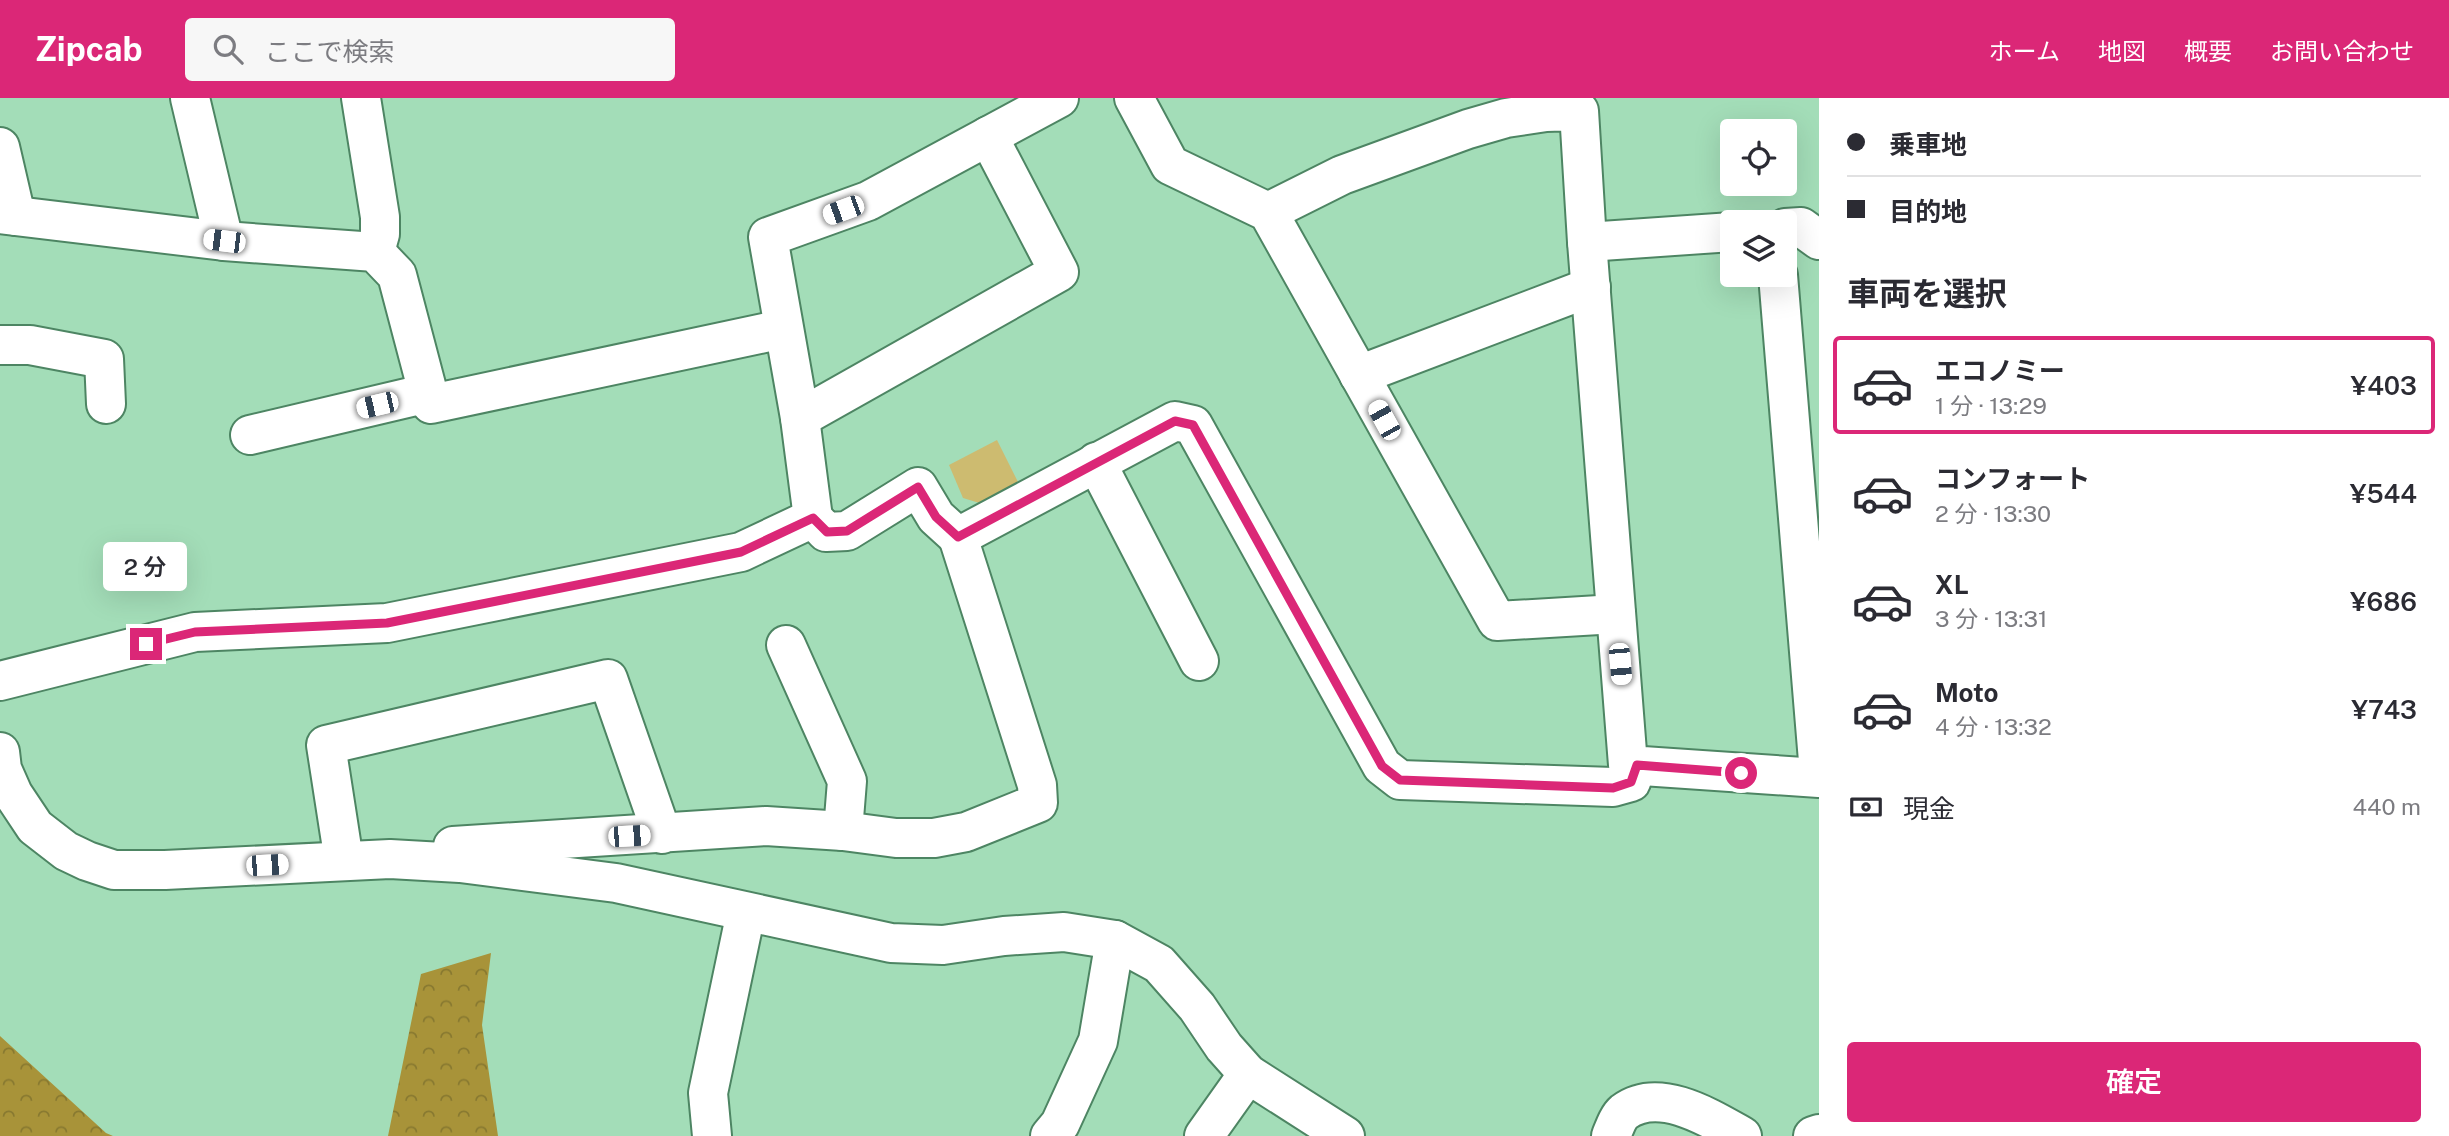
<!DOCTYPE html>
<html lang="ja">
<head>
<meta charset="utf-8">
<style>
	body { margin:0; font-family:"Public Sans","Noto Sans JP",sans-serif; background:#f7f7f7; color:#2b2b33; height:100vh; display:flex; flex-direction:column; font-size:26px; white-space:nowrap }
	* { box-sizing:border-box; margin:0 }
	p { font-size:23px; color:#7c7c81 }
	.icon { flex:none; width:38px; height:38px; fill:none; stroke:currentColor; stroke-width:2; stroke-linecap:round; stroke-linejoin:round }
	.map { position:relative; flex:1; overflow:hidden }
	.panel { display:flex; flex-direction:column; background:#fff; width:630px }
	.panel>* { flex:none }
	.guide { display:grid; align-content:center; height:154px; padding:0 28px; background:#fff }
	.controls { position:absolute; left:1720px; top:21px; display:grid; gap:14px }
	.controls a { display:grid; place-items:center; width:77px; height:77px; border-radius:7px; background:#fff; box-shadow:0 7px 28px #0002; font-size:35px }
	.end { position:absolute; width:32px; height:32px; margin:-16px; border:9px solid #db2777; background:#fff; box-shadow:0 0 0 4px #fff }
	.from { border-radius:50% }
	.bubble { position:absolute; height:49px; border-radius:7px; background:#fff; box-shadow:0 7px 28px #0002; font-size:23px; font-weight:600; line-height:49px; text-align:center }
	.car { position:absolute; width:21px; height:42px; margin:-21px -10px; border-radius:9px; box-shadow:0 0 5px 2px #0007; background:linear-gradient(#fff 24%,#345 0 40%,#fff 0 76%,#345 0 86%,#fff 0) }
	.guide b { display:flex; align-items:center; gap:24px; height:66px; font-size:26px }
	.guide b+b { border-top:2px solid #e1e1e2 }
	.guide i { width:18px; height:18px; background:#2b2b33 }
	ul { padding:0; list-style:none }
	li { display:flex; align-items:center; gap:21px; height:98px; margin:0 14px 10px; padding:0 14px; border:4px solid transparent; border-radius:7px }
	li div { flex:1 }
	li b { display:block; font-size:26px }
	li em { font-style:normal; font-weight:600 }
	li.active { border-color:#db2777 }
	li>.icon { width:63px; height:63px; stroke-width:1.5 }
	h2 { padding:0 28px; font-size:32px; line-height:84px }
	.pay { display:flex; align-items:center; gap:18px; height:77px; padding:0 28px; font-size:26px }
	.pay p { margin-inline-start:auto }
	.primary-button { display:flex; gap:14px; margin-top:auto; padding:14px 28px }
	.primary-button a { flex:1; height:80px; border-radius:7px; background:#db2777; color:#fff; font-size:28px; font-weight:600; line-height:80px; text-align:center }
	header { display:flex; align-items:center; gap:42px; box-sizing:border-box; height:98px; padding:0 35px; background:#db2777; color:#fff }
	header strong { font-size:33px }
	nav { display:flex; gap:38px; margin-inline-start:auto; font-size:24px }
	.search { width:490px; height:63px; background:#f7f7f7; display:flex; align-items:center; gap:18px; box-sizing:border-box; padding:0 24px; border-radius:7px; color:#7c7c81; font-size:26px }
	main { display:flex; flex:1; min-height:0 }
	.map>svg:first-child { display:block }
	.forest { fill:url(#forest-crowns) }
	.park { fill:#cdbb70 }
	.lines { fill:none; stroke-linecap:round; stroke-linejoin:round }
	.minor-casing { stroke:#4d8563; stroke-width:42 }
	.minor { stroke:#fff; stroke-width:38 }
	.route { stroke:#db2777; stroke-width:9 }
</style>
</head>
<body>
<header>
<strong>Zipcab</strong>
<div class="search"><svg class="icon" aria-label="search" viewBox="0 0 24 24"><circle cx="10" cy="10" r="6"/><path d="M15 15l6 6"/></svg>ここで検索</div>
<nav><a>ホーム</a><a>地図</a><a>概要</a><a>お問い合わせ</a></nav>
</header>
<main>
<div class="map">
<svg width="1819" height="1038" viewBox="0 0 1819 1038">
	<defs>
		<pattern id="forest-crowns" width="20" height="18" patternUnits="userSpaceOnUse" patternTransform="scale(1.75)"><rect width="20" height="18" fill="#a89339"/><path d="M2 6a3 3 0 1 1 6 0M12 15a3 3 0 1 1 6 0" fill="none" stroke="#887930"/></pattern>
	</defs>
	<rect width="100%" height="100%" fill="#a3ddb8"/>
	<!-- forest -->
	<g class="forest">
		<path d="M 491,855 L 482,927 L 498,1038 L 388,1038 L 421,876 Z"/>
		<path d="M 0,938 L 106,1035 L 113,1038 L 0,1038 Z"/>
	</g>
	<!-- park -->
	<path class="park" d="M 997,342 L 1020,388 L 986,407 L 963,400 L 949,367 Z"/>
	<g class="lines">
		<!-- minor casing -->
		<g class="minor-casing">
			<g id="minor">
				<path d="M 190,0 L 224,143"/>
				<path d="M 361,0 L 380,119 L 380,136 L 375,154"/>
				<path d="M 1134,0 L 1170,67 L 1268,114 L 1497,523 L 1616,516"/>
				<path d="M 0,49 L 16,118"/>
				<path d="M 1268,114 L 1342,77 L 1468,31 L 1506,20 L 1546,14 L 1579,13 L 1587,144 L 1628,667 L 1819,680"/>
				<path d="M 0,116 L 224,143 L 375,154 L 397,177 L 431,306 L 783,231"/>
				<path d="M 1785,130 L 1801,129 L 1819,142"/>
				<path d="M 1587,144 L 1732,134"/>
				<path d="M 1778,177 L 1819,675"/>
				<path d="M 0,247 L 30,247 L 104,261 L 106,306"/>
				<path d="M 1359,277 L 1591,189"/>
				<path d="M 800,320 L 1059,174 L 988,38"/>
				<path d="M 250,337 L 428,295"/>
				<path d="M 1096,364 L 1199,563"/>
				<path d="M 813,420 L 826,434 L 847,433 L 918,389 L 936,419 L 958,439 L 1175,323 L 1193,327 L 1382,668 L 1400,682 L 1613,689 L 1631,684 L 1637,667"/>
				<path d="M 786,547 L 847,683 L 843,733"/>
				<path d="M 0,583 L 195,534 L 387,525 L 741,454 L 813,420 L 800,320 L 768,139 L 868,103 L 1059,0"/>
				<path d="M 0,654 L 2,671 L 13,696 L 35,729 L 66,753 L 87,763 L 114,772 L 165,772 L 390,761 L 460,765 L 616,785 L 891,845 L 943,847 L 1004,838 L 1064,834 L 1115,842 L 1159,866 L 1197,909 L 1224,949 L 1248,976 L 1345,1038"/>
				<path d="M 453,748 L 766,728 L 843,733 L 896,740 L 934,740 L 966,734 L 1038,705 L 1037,687 L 958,439"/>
				<path d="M 344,763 L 326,647 L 608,581 L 662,736"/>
				<path d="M 712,1038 L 708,995 L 746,814"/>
				<path d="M 1050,1038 L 1060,1026 L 1098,943 L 1115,842"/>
				<path d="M 1204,1038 L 1248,976"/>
				<path d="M 1611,1038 C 1614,1031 1618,1019 1624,1014 C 1659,988 1710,1020 1742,1038"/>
				<path d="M 1813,1038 L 1819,1036"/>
			</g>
		</g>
		<!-- minor -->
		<use href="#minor" class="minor"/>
	</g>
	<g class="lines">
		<!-- route -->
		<path class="route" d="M 146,546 L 195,534 L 387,525 L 741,454 L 813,420 L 827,434 L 847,433 L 918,389 L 936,419 L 958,439 L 1175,323 L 1193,327 L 1382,668 L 1400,682 L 1613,690 L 1631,684 L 1637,667 L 1741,675"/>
	</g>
</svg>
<div class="controls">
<a><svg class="icon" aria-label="locate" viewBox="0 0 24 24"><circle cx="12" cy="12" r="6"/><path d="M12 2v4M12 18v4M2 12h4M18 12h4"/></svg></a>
<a><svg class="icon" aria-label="layers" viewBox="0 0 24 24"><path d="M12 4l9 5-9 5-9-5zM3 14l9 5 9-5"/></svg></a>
</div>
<i class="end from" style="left:1741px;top:675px"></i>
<i class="end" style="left:146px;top:546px"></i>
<div class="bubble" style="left:103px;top:444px;width:84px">2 分</div>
<i class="car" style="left:843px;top:112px;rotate:250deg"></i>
<i class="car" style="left:224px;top:143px;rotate:277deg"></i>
<i class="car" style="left:377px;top:307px;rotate:257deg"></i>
<i class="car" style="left:1384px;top:322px;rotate:331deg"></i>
<i class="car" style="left:1620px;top:566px;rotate:175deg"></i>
<i class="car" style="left:629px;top:738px;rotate:87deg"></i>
<i class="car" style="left:267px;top:767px;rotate:87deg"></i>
</div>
<section class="panel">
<div class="guide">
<b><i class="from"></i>乗車地</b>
<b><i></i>目的地</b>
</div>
<h2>車両を選択</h2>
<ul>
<li class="active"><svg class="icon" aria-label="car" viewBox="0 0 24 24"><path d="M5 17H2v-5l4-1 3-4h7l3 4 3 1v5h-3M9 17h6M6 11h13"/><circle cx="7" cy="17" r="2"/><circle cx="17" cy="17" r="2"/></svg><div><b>エコノミー</b><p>1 分 · 13:29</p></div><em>¥403</em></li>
<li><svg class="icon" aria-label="car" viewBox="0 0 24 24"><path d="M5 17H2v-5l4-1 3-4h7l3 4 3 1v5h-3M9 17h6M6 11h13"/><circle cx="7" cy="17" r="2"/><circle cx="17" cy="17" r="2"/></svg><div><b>コンフォート</b><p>2 分 · 13:30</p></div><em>¥544</em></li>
<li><svg class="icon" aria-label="car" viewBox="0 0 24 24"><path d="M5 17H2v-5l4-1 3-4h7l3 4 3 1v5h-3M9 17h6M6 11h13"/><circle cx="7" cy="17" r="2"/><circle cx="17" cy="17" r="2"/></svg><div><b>XL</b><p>3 分 · 13:31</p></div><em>¥686</em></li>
<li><svg class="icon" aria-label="car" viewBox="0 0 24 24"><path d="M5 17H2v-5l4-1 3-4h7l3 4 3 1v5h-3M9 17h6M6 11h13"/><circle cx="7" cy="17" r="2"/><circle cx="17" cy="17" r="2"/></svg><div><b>Moto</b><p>4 分 · 13:32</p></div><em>¥743</em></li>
</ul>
<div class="pay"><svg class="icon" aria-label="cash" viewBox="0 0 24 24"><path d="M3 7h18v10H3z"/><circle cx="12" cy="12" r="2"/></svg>現金<p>440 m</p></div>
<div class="primary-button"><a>確定</a></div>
</section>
</main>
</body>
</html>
